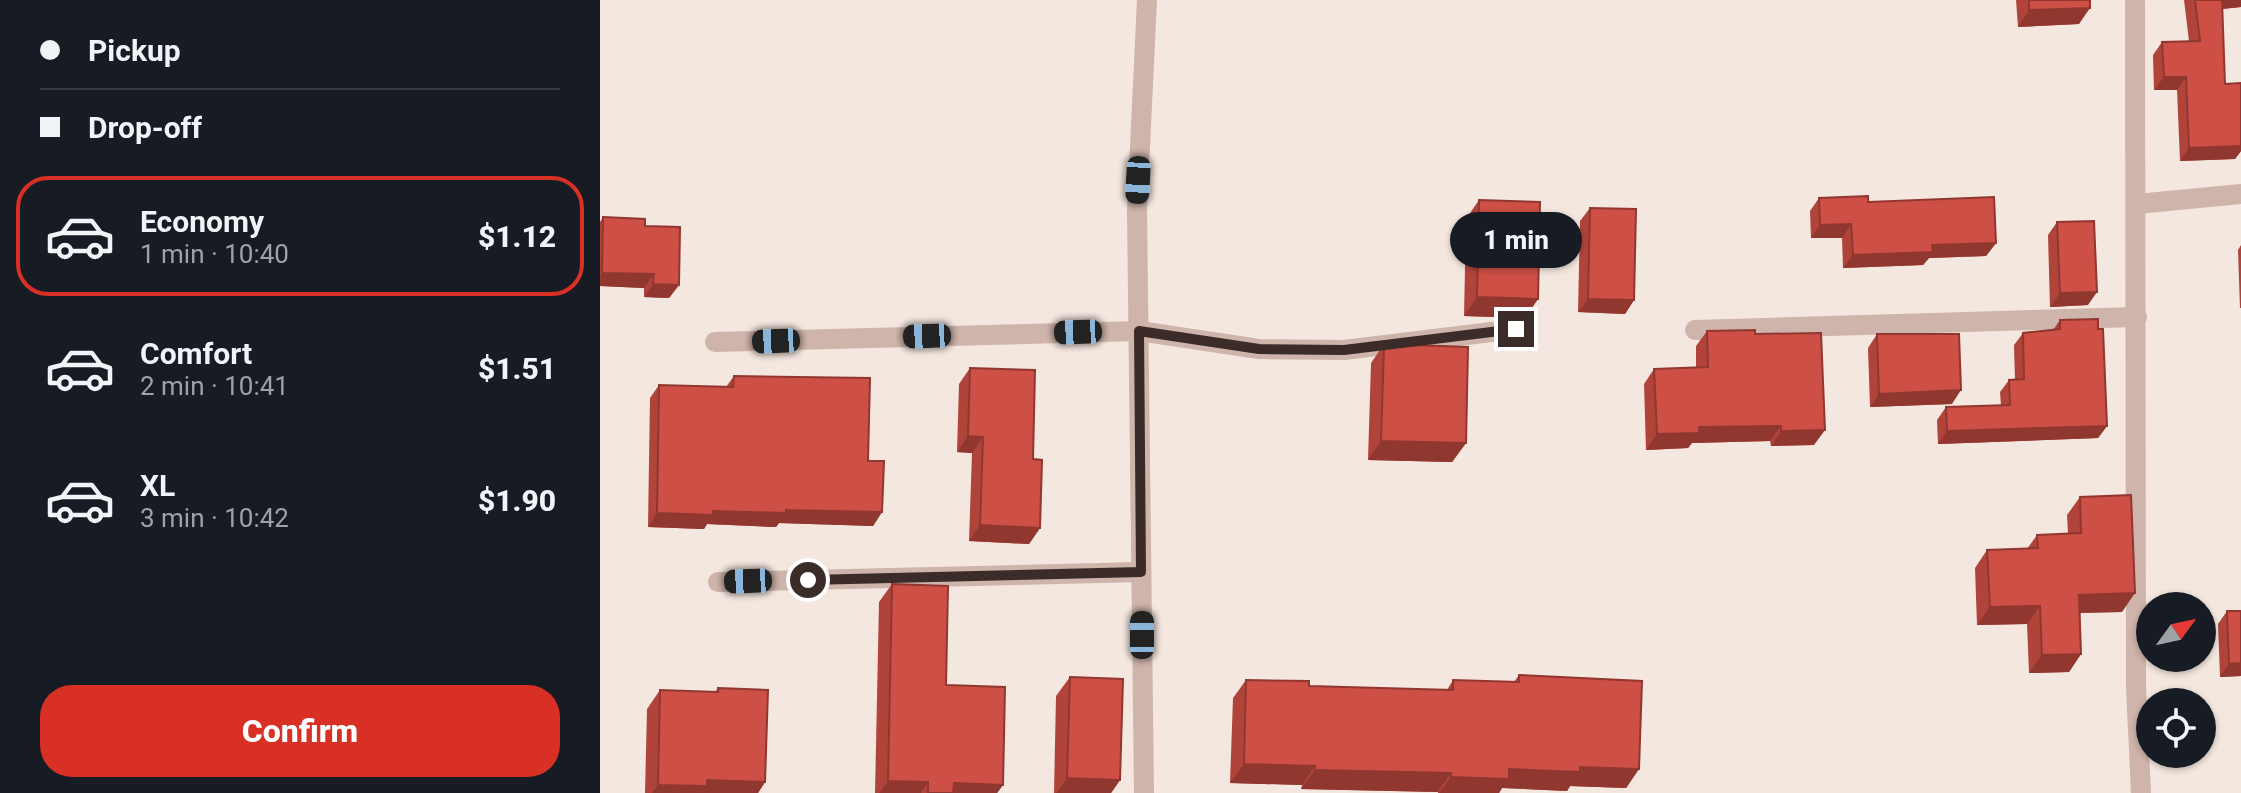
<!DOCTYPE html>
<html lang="en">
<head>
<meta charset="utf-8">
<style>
	body { margin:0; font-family:Roboto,sans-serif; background:#242831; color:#f1f3f6; height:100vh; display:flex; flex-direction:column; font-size:30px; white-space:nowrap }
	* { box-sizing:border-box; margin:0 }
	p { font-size:26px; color:#9ea1a6 }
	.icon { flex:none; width:44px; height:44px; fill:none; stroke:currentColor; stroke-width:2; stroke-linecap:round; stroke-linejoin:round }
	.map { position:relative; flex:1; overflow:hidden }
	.details { display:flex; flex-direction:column; background:#171b24; width:600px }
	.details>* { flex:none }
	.top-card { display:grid; align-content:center; height:176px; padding:0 40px; background:#171b24 }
	.needle { width:52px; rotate:57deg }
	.tools { position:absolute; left:1536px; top:592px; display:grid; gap:16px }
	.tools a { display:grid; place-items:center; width:80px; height:80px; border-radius:50%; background:#171b24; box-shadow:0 2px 6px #0004; font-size:40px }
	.end { position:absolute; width:36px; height:36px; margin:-18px; border:10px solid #3b2c2a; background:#fff; box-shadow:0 0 0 4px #fff }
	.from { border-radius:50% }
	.bubble { position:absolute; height:56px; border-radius:28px; background:#171b24; box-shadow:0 2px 6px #0004; font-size:26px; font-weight:800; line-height:56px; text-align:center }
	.car { position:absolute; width:24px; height:48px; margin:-24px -12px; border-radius:10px; box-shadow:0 0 6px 2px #0007; background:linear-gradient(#222 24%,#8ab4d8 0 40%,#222 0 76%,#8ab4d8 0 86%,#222 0) }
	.top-card b { display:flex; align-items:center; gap:28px; height:76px; font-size:30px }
	.top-card b+b { border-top:2px solid #363941 }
	.top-card i { width:20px; height:20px; background:#f1f3f6 }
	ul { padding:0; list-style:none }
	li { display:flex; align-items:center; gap:24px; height:120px; margin:0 16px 12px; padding:0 24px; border:4px solid transparent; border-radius:32px }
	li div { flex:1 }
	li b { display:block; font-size:30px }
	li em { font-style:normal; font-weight:800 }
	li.selected { border-color:#d93025 }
	li>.icon { width:72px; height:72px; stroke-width:1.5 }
	.button { display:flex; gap:16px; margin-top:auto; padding:16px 40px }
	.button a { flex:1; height:92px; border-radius:32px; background:#d93025; color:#fff; font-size:32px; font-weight:800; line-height:92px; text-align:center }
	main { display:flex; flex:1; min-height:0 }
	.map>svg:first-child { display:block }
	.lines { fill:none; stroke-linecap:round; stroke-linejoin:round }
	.minor { stroke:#ceb4aa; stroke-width:20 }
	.wall { fill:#b0443b }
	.shaded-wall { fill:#903730 }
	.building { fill:#cd4f45; stroke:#903730; stroke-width:2 }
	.route { stroke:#3b2c2a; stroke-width:10 }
</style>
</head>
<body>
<main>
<section class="details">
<div class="top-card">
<b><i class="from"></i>Pickup</b>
<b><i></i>Drop-off</b>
</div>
<ul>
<li class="selected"><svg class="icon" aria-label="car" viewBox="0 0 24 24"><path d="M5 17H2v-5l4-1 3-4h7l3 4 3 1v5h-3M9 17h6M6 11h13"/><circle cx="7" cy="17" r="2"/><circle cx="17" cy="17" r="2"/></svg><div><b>Economy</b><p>1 min · 10:40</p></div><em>$1.12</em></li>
<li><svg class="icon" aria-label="car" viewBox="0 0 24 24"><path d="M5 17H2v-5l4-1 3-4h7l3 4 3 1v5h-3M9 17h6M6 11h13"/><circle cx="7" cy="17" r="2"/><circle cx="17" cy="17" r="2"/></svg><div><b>Comfort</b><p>2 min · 10:41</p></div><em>$1.51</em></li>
<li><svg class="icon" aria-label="car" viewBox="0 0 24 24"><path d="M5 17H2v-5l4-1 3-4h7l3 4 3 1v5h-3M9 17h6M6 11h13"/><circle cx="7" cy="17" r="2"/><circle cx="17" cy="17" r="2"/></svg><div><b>XL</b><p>3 min · 10:42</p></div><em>$1.90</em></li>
</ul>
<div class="button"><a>Confirm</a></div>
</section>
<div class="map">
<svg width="1641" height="793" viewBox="0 0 1641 793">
	<rect width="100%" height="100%" fill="#f4e7df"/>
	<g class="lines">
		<!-- minor -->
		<g class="minor">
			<path d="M 1535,0 L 1536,687 L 1541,793"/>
			<path d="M 1537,204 L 1641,194"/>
			<path d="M 1095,330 L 1537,317"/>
			<path d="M 115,342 L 539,331 L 659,349 L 744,350 L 916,329"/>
			<path d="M 118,582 L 541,572"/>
			<path d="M 544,793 L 537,210 L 547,0"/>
		</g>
	</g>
	<!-- wall -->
	<g class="wall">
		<path d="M 1416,0 L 1490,0 L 1479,24 L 1418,27 Z"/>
		<path d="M 1584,0 L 1641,0 L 1641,7 L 1622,9 L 1625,84 L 1641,83 L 1641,151 L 1635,159 L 1580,161 L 1577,90 L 1554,90 L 1553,55 L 1562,42 L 1589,41 Z"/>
		<path d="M 1219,198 L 1268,202 L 1396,243 L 1386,256 L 1329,258 L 1323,265 L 1243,268 L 1242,238 L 1211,238 L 1210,211 Z"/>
		<path d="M 879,200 L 938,299 L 925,318 L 864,316 L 866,219 Z"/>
		<path d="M 990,208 L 1034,300 L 1025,314 L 978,312 L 980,221 Z"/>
		<path d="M 3,217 L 45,226 L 79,285 L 69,298 L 44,297 L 44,288 L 0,286 L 0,222 Z"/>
		<path d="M 1457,222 L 1488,305 L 1450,307 L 1448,235 Z"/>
		<path d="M 1641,245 L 1641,308 L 1640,308 L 1638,250 Z"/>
		<path d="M 1460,320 L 1507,426 L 1498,438 L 1338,444 L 1337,420 L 1346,407 L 1401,406 L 1400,392 L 1409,380 L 1415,380 L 1414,345 L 1423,333 L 1453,330 Z"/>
		<path d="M 1107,331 L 1155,334 L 1214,445 L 1171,446 L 1170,441 L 1092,443 L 1088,448 L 1046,450 L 1044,384 L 1054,369 L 1096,368 L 1096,346 Z"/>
		<path d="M 1277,334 L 1352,404 L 1270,407 L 1268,348 Z"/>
		<path d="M 784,344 L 866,443 L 852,462 L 768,460 L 771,363 Z"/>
		<path d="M 370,368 L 433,459 L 440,528 L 429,544 L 369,541 L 372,453 L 357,452 L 359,384 Z"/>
		<path d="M 134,376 L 268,461 L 282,512 L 273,526 L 179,523 L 176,527 L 107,524 L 104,529 L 48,527 L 50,398 L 59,385 L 126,387 Z"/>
		<path d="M 1480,497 L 1522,612 L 1480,613 L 1481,654 L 1469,672 L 1429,673 L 1427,624 L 1377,625 L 1375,568 L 1387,550 L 1427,549 L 1437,535 L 1468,534 L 1467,515 Z"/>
		<path d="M 292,584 L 346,685 L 403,785 L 397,793 L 275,793 L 279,602 Z"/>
		<path d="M 1627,611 L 1641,676 L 1620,677 L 1618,624 Z"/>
		<path d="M 919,675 L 1039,769 L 1026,788 L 970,786 L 967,791 L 902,788 L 899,793 L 838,793 L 838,792 L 701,789 L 702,785 L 630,783 L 633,698 L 646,680 L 709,686 L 847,690 L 853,680 L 914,682 Z"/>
		<path d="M 470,677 L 520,780 L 511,793 L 454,793 L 456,696 Z"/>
		<path d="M 118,688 L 165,782 L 158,793 L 45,793 L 47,709 L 60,690 L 115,692 Z"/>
	</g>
	<!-- shaded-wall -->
	<g class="shaded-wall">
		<path d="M 1619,0 L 1641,0 L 1641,7 L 1612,10 Z"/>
		<path d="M 1490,8 L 1479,24 L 1418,27 L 1429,10 Z"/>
		<path d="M 1564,77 L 1586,77 L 1577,90 L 1554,90 Z"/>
		<path d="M 1641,146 L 1641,151 L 1635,159 L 1580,161 L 1589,148 Z"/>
		<path d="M 1251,224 L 1242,238 L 1211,238 L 1220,225 Z"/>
		<path d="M 1396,243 L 1386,256 L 1329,258 L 1323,265 L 1243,268 L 1253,255 L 1332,245 Z"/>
		<path d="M 2,273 L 54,274 L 44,288 L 0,286 L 0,276 Z"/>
		<path d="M 53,284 L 79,285 L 69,298 L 44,297 Z"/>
		<path d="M 1497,292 L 1488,305 L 1450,307 L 1460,293 Z"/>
		<path d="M 877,297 L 938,299 L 925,318 L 864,316 Z"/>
		<path d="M 988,299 L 1034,300 L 1025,314 L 978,312 Z"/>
		<path d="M 1361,390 L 1352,404 L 1270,407 L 1279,394 Z"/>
		<path d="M 1181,426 L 1170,441 L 1092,443 L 1088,448 L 1046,450 L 1057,434 L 1099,427 Z"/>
		<path d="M 1507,426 L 1498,438 L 1338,444 L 1347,431 Z"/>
		<path d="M 1225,430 L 1214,445 L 1171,446 L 1181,431 Z"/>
		<path d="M 368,436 L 383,437 L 372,453 L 357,452 Z"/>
		<path d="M 781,441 L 866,443 L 852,462 L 768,460 Z"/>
		<path d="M 186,510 L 282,512 L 273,526 L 179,523 L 176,527 L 107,524 L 104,529 L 48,527 L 57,513 Z"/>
		<path d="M 380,525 L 440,528 L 429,544 L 369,541 Z"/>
		<path d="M 1535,593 L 1522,612 L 1466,613 L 1479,595 Z"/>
		<path d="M 1440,606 L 1427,624 L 1377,625 L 1390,607 Z"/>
		<path d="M 1481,654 L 1469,672 L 1429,673 L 1442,655 Z"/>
		<path d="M 1641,663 L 1641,676 L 1620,677 L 1629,664 Z"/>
		<path d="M 644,764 L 715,766 L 702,785 L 630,783 Z"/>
		<path d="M 980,767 L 1039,769 L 1026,788 L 970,786 L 967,791 L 902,788 L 899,793 L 839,793 L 851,777 L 909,769 Z"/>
		<path d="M 715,770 L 851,773 L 838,792 L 701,789 Z"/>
		<path d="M 467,778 L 520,780 L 511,793 L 456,793 Z"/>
		<path d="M 107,780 L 165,782 L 158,793 L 52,793 L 58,785 Z"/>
		<path d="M 288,781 L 328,782 L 321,793 L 279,793 Z"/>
		<path d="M 354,783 L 403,785 L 397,793 L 347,793 Z"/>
	</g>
	<!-- building -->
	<g class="building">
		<path d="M 1429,0 L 1490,0 L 1490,8 L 1429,10 Z"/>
		<path d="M 1595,0 L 1622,0 L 1625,84 L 1641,83 L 1641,146 L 1589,148 L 1586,77 L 1564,77 L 1562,42 L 1600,41 Z"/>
		<path d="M 1268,196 L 1268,202 L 1394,197 L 1396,243 L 1332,245 L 1333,252 L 1253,255 L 1251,224 L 1220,225 L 1219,198 Z"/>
		<path d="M 879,200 L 940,202 L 938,299 L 877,297 Z"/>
		<path d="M 990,208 L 1036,209 L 1034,300 L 988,299 Z"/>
		<path d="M 3,217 L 45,219 L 45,226 L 80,227 L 79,285 L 53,284 L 54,274 L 2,273 Z"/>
		<path d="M 1494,221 L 1497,292 L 1460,293 L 1457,222 Z"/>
		<path d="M 1498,319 L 1498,329 L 1503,329 L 1507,426 L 1347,431 L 1346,407 L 1410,405 L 1409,380 L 1424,379 L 1423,333 L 1460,329 L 1460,320 Z"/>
		<path d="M 1155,330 L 1155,334 L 1221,333 L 1225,430 L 1181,431 L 1181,426 L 1099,427 L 1099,433 L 1057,434 L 1054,369 L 1108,367 L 1107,331 Z"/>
		<path d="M 1277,334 L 1359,334 L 1361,390 L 1279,394 Z"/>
		<path d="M 784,344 L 868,347 L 866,443 L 781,441 Z"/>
		<path d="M 370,368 L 435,370 L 433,459 L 442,460 L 440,528 L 380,525 L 383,437 L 368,436 Z"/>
		<path d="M 134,376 L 270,378 L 268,461 L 284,461 L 282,512 L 186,510 L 186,513 L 113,511 L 113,515 L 57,513 L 59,385 L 133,387 Z"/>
		<path d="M 1531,495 L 1535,593 L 1479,595 L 1481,654 L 1442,655 L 1440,606 L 1390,607 L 1387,550 L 1438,548 L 1437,535 L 1481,533 L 1480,497 Z"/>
		<path d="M 292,584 L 348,586 L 346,685 L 405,687 L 403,785 L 354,783 L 353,793 L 328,793 L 328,782 L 288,781 Z"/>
		<path d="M 1627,611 L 1641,611 L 1641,663 L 1629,664 Z"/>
		<path d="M 919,675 L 1042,681 L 1039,769 L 980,767 L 980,772 L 909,769 L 909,779 L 851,777 L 851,773 L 715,770 L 715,766 L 644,764 L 646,680 L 709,681 L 709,686 L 853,690 L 853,680 L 919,682 Z"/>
		<path d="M 470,677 L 523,679 L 520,780 L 467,778 Z"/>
		<path d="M 118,688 L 168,690 L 165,782 L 107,780 L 107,786 L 58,785 L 60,690 L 118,692 Z"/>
	</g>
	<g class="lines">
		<!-- route -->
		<path class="route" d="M 208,580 L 541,572 L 539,331 L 659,349 L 744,350 L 916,329"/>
	</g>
</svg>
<div class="tools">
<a><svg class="needle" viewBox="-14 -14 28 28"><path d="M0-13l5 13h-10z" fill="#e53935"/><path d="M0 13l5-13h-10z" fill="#9ea1a6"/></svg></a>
<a><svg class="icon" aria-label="locate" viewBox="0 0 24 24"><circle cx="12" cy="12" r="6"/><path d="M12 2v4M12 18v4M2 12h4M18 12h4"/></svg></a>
</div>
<i class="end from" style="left:208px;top:580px"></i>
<i class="end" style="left:916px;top:329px"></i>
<div class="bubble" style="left:850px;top:212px;width:132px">1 min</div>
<i class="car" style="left:538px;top:180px;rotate:183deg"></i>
<i class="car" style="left:478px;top:332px;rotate:268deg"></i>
<i class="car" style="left:327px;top:336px;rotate:268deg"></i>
<i class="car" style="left:176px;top:341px;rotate:268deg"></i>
<i class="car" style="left:148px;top:581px;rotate:268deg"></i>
<i class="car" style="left:542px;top:635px;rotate:0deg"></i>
</div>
</main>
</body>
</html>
